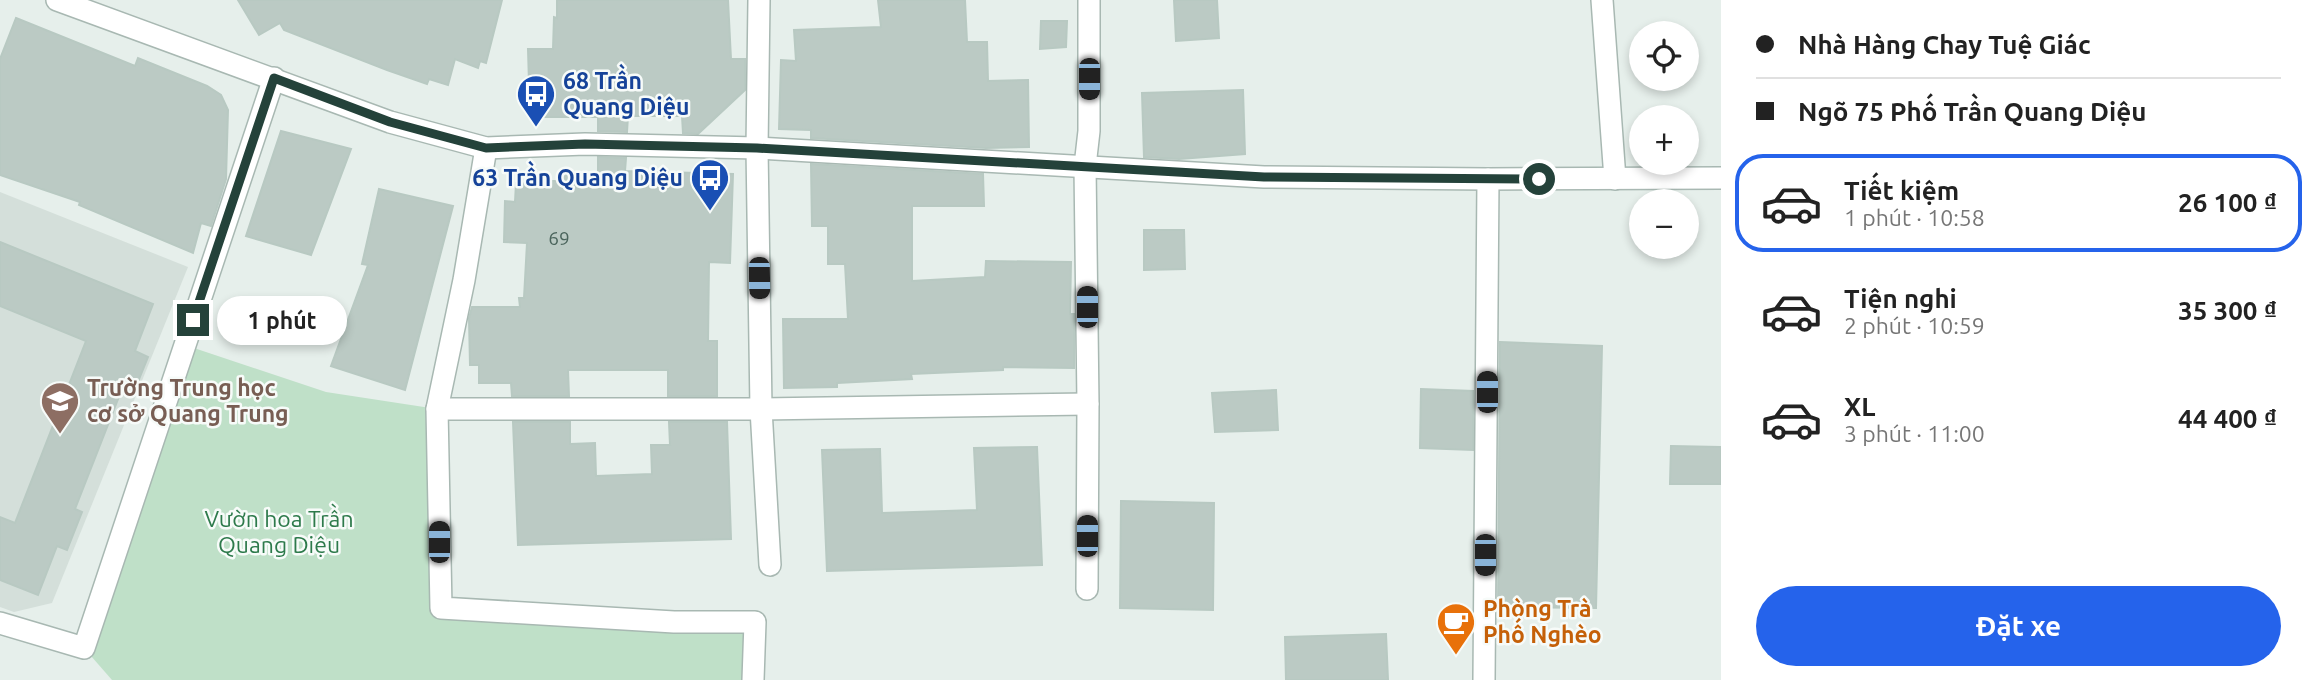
<!DOCTYPE html>
<html lang="vi">
<head>
<meta charset="utf-8">
<style>
	body { margin:0; font-family:Ubuntu,sans-serif; background:#f2f2f2; color:#222; height:100vh; display:flex; flex-direction:column; font-size:26px; white-space:nowrap }
	* { box-sizing:border-box; margin:0 }
	p { font-size:23px; color:#767676 }
	.icon { flex:none; width:38px; height:38px; fill:none; stroke:currentColor; stroke-width:2; stroke-linecap:round; stroke-linejoin:round }
	.map { position:relative; flex:1; overflow:hidden }
	.sheet { display:flex; flex-direction:column; background:#fff; width:595px }
	.sheet>* { flex:none }
	.top-card { display:grid; align-content:center; height:154px; padding:0 35px; background:#fff }
	.controls { position:absolute; left:1629px; top:21px; display:grid; gap:14px }
	.controls a { display:grid; place-items:center; width:70px; height:70px; border-radius:50%; background:#fff; box-shadow:0 4px 10px #0003; font-size:35px }
	.end { position:absolute; width:32px; height:32px; margin:-16px; border:9px solid #24423a; background:#fff; box-shadow:0 0 0 4px #fff }
	.from { border-radius:50% }
	.bubble { position:absolute; height:49px; border-radius:24px; background:#fff; box-shadow:0 4px 10px #0003; font-size:23px; font-weight:700; line-height:49px; text-align:center }
	.car { position:absolute; width:21px; height:42px; margin:-21px -10px; border-radius:9px; box-shadow:0 0 5px 2px #0007; background:linear-gradient(#222 24%,#8ab4d8 0 40%,#222 0 76%,#8ab4d8 0 86%,#222 0) }
	.top-card b { display:flex; align-items:center; gap:24px; height:66px; font-size:26px }
	.top-card b+b { border-top:2px solid #e0e0e0 }
	.top-card i { width:18px; height:18px; background:#222 }
	ul { padding:0; list-style:none }
	li { display:flex; align-items:center; gap:21px; height:98px; margin:0 14px 10px; padding:0 21px; border:4px solid transparent; border-radius:28px }
	li div { flex:1 }
	li b { display:block; font-size:26px }
	li em { font-style:normal; font-weight:700 }
	li.selected { border-color:#2563eb }
	li>.icon { width:63px; height:63px; stroke-width:1.5 }
	.button { display:flex; gap:14px; margin-top:auto; padding:14px 35px }
	.button a { flex:1; height:80px; border-radius:42px; background:#2563eb; color:#fff; font-size:28px; font-weight:700; line-height:80px; text-align:center }
	main { display:flex; flex:1; min-height:0 }
	.map>svg:first-child { display:block }
	.built { fill:#d4dfda }
	.green { fill:#bfe0c8 }
	.building { fill:#bbcac4; stroke:#b8c9c2; stroke-width:2 }
	.lines { fill:none; stroke-linecap:round; stroke-linejoin:round }
	.minor-casing { stroke:#a8b8b2; stroke-width:24 }
	.minor { stroke:#fff; stroke-width:21 }
	.route { stroke:#24423a; stroke-width:9 }
	.labels { text-anchor:middle; stroke-width:5; stroke-linejoin:round; paint-order:stroke }
	.number-label { font-size:19px; fill:#4a645c }
	.transit-label { font-size:23px; font-weight:bold; fill:#164399; stroke:#f7fbf9; text-anchor:start }
	.education-label { font-size:23px; font-weight:bold; fill:#785e54; stroke:#f7fbf9; text-anchor:start }
	.park-label { font-size:23px; fill:#2d7a4b; stroke:#f7fbf9 }
	.food-label { font-size:23px; font-weight:bold; fill:#c56008; stroke:#f7fbf9; text-anchor:start }
</style>
</head>
<body>
<main>
<div class="map">
<svg width="1721" height="680" viewBox="0 0 1721 680">
	<rect width="100%" height="100%" fill="#e6efeb"/>
	<!-- built -->
	<path class="built" d="M 0,192 L 188,267 L 52,603 L 14,612 L 0,607 Z"/>
	<!-- green -->
	<path class="green" d="M 185,345 L 326,392 L 437,409 L 441,608 L 755,622 L 753,680 L 112,680 L 84,648 Z"/>
	<!-- building -->
	<g class="building">
		<path d="M 238,0 L 502,0 L 486,63 L 480,61 L 478,68 L 455,59 L 448,85 L 429,79 L 427,84 L 387,70 L 284,30 L 280,23 L 259,35 Z"/>
		<path d="M 557,0 L 728,0 L 731,59 L 745,59 L 745,90 L 698,134 L 683,133 L 682,116 L 628,116 L 627,132 L 598,131 L 598,117 L 530,117 L 528,49 L 553,49 L 554,17 L 557,18 Z"/>
		<path d="M 878,0 L 965,0 L 967,42 L 987,42 L 988,81 L 1028,80 L 1029,147 L 986,148 L 811,138 L 811,130 L 779,129 L 781,60 L 796,61 L 794,30 L 881,27 Z"/>
		<path d="M 1174,0 L 1217,0 L 1219,38 L 1176,41 Z"/>
		<path d="M 16,18 L 135,66 L 138,58 L 207,86 L 221,95 L 228,110 L 226,179 L 211,226 L 201,223 L 193,253 L 79,205 L 80,202 L 0,175 L 0,59 Z"/>
		<path d="M 1041,21 L 1067,21 L 1066,47 L 1040,49 Z"/>
		<path d="M 1243,90 L 1245,154 L 1179,159 L 1144,157 L 1142,93 Z"/>
		<path d="M 281,131 L 351,149 L 311,255 L 246,236 Z"/>
		<path d="M 598,157 L 626,158 L 625,171 L 733,174 L 730,263 L 709,262 L 708,341 L 717,341 L 717,396 L 668,396 L 668,370 L 568,370 L 569,396 L 512,396 L 511,383 L 479,383 L 479,365 L 470,365 L 469,318 L 472,307 L 520,307 L 519,298 L 524,298 L 527,243 L 504,242 L 505,201 L 515,202 L 516,183 L 550,185 L 551,181 L 558,181 L 558,174 L 598,175 Z"/>
		<path d="M 811,164 L 983,174 L 984,206 L 912,206 L 912,281 L 985,277 L 986,261 L 1071,262 L 1070,314 L 1074,314 L 1074,368 L 1003,367 L 1003,370 L 911,374 L 912,379 L 837,383 L 837,387 L 784,388 L 783,319 L 848,319 L 845,264 L 828,264 L 828,226 L 812,226 Z"/>
		<path d="M 379,189 L 453,206 L 405,390 L 331,366 L 368,265 L 362,264 Z"/>
		<path d="M 1144,230 L 1184,230 L 1185,269 L 1144,270 Z"/>
		<path d="M 0,242 L 153,304 L 135,351 L 148,357 L 133,394 L 122,389 L 75,509 L 82,512 L 67,550 L 57,546 L 38,595 L 0,580 L 0,517 L 15,523 L 86,341 L 0,306 Z"/>
		<path d="M 1500,342 L 1602,346 L 1596,608 L 1498,607 Z"/>
		<path d="M 1421,389 L 1473,391 L 1473,450 L 1420,448 Z"/>
		<path d="M 1276,390 L 1278,430 L 1215,432 L 1212,393 Z"/>
		<path d="M 513,422 L 570,422 L 570,444 L 595,443 L 596,476 L 652,474 L 651,445 L 670,445 L 669,422 L 727,422 L 731,539 L 518,545 Z"/>
		<path d="M 1671,446 L 1721,447 L 1721,484 L 1670,484 Z"/>
		<path d="M 1037,447 L 1042,565 L 827,571 L 822,450 L 880,449 L 882,513 L 977,510 L 974,448 Z"/>
		<path d="M 1121,501 L 1214,503 L 1213,610 L 1120,608 Z"/>
		<path d="M 1386,634 L 1388,680 L 1286,680 L 1285,637 Z"/>
	</g>
	<g class="lines">
		<!-- minor casing -->
		<g class="minor-casing">
			<g id="minor">
				<path d="M 57,0 L 390,122 L 486,148 L 585,144 L 757,148 L 1264,177 L 1488,179 L 1721,178"/>
				<path d="M 759,0 L 757,148 L 761,409 L 770,565"/>
				<path d="M 1602,0 L 1615,179"/>
				<path d="M 486,148 L 464,280 L 437,409 L 441,608 L 674,622 L 755,622 L 753,680"/>
				<path d="M 437,409 L 761,409 L 1088,404"/>
				<path d="M 1087,589 L 1088,404 L 1085,166 L 1089,131 L 1089,0"/>
				<path d="M 0,623 L 84,648 L 274,78"/>
				<path d="M 1484,680 L 1488,179"/>
			</g>
		</g>
		<!-- minor -->
		<use href="#minor" class="minor"/>
	</g>
	<g class="lines">
		<!-- route -->
		<path class="route" d="M 193,320 L 274,78 L 390,122 L 486,148 L 585,144 L 757,148 L 1264,177 L 1539,179"/>
	</g>
	<!-- icons -->
	<defs>
		<g id="bus-pin" transform="scale(2.0125)"><path d="M0 17L-7.5 6A9.5 9.5 0 1 1 7.5 6Z" fill="#1a4fb4" stroke="#f7fbf9"/><path d="M-5-6H5V4H4V6H2V4H-2V6H-4V4H-5ZM-3.5-4V0h7V-4ZM-3.5 1.2v1.5H-2V1.2ZM2 1.2v1.5H3.5V1.2Z" fill="#fff"/></g>
		<g id="school-pin" transform="scale(2.0125)"><path d="M0 17L-7.5 6A9.5 9.5 0 1 1 7.5 6Z" fill="#8d6e63" stroke="#f7fbf9"/><path d="M0-5L7-2L0 1L-7-2ZM-4 1L0 2.5L4 1V4Q0 6-4 4Z" fill="#fff"/></g>
		<g id="cafe-pin" transform="scale(2.0125)"><path d="M0 17L-7.5 6A9.5 9.5 0 1 1 7.5 6Z" fill="#e8710a" stroke="#f7fbf9"/><path d="M-5.5-4.5H6V0H3Q3 3.5 0 3.5H-2.5Q-5.5 3.5-5.5 0ZM3-3.2v2h1.7v-2ZM-6 4.5H4V6H-6Z" fill="#fff"/></g>
	</defs>
	<g fill-rule="evenodd">
		<use href="#bus-pin" x="536" y="94"/>
		<use href="#bus-pin" x="710" y="178"/>
		<use href="#school-pin" x="60" y="401"/>
		<use href="#cafe-pin" x="1456" y="622"/>
	</g>
	<g class="labels">
		<!-- number labels -->
		<g class="number-label">
			<text x="559" y="245">69</text>
		</g>
		<!-- transit labels -->
		<g class="transit-label">
			<text x="563" y="89">68 Trần<tspan x="563" dy="26">Quang Diệu</tspan></text>
			<text x="683" y="186" text-anchor="end">63 Trần Quang Diệu</text>
		</g>
		<!-- education labels -->
		<g class="education-label">
			<text x="87" y="396">Trường Trung học<tspan x="87" dy="26">cơ sở Quang Trung</tspan></text>
		</g>
		<!-- park labels -->
		<g class="park-label">
			<text x="279" y="527">Vườn hoa Trần<tspan x="279" dy="26">Quang Diệu</tspan></text>
		</g>
		<!-- food labels -->
		<g class="food-label">
			<text x="1483" y="617">Phòng Trà<tspan x="1483" dy="26">Phố Nghèo</tspan></text>
		</g>
	</g>
</svg>
<div class="controls">
<a><svg class="icon" aria-label="locate" viewBox="0 0 24 24"><circle cx="12" cy="12" r="6"/><path d="M12 2v4M12 18v4M2 12h4M18 12h4"/></svg></a>
<a>+</a>
<a>−</a>
</div>
<i class="end from" style="left:1539px;top:179px"></i>
<i class="end" style="left:193px;top:320px"></i>
<div class="bubble" style="left:217px;top:296px;width:130px">1 phút</div>
<i class="car" style="left:1089px;top:79px;rotate:180deg"></i>
<i class="car" style="left:759px;top:278px;rotate:179deg"></i>
<i class="car" style="left:1087px;top:307px;rotate:0deg"></i>
<i class="car" style="left:1487px;top:392px;rotate:0deg"></i>
<i class="car" style="left:1087px;top:536px;rotate:0deg"></i>
<i class="car" style="left:439px;top:542px;rotate:0deg"></i>
<i class="car" style="left:1485px;top:555px;rotate:180deg"></i>
</div>
<section class="sheet">
<div class="top-card">
<b><i class="from"></i>Nhà Hàng Chay Tuệ Giác</b>
<b><i></i>Ngõ 75 Phố Trần Quang Diệu</b>
</div>
<ul>
<li class="selected"><svg class="icon" aria-label="car" viewBox="0 0 24 24"><path d="M5 17H2v-5l4-1 3-4h7l3 4 3 1v5h-3M9 17h6M6 11h13"/><circle cx="7" cy="17" r="2"/><circle cx="17" cy="17" r="2"/></svg><div><b>Tiết kiệm</b><p>1 phút · 10:58</p></div><em>26 100 ₫</em></li>
<li><svg class="icon" aria-label="car" viewBox="0 0 24 24"><path d="M5 17H2v-5l4-1 3-4h7l3 4 3 1v5h-3M9 17h6M6 11h13"/><circle cx="7" cy="17" r="2"/><circle cx="17" cy="17" r="2"/></svg><div><b>Tiện nghi</b><p>2 phút · 10:59</p></div><em>35 300 ₫</em></li>
<li><svg class="icon" aria-label="car" viewBox="0 0 24 24"><path d="M5 17H2v-5l4-1 3-4h7l3 4 3 1v5h-3M9 17h6M6 11h13"/><circle cx="7" cy="17" r="2"/><circle cx="17" cy="17" r="2"/></svg><div><b>XL</b><p>3 phút · 11:00</p></div><em>44 400 ₫</em></li>
</ul>
<div class="button"><a>Đặt xe</a></div>
</section>
</main>
</body>
</html>
